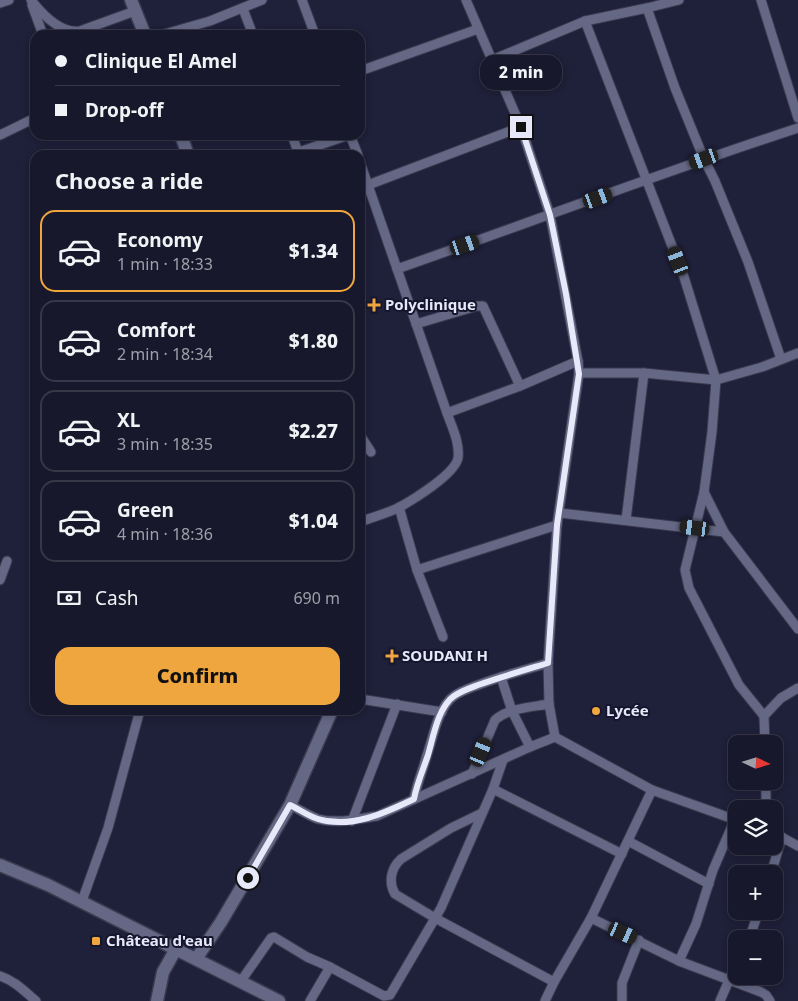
<!DOCTYPE html>
<html lang="en">
<head>
<meta charset="utf-8">
<style>
	body { margin:0; font-family:"Noto Sans",sans-serif; background:#202133; color:#f1f3f6; height:100vh; display:flex; flex-direction:column; font-size:19px; white-space:nowrap }
	* { box-sizing:border-box; margin:0 }
	p { font-size:16px; color:#9ea0a9 }
	.icon { flex:none; width:28px; height:28px; fill:none; stroke:currentColor; stroke-width:2; stroke-linecap:round; stroke-linejoin:round }
	.map { position:relative; flex:1; overflow:hidden }
	.drawer { position:absolute; left:30px; top:150px; width:335px; height:565px; display:flex; flex-direction:column; background:#17182b; border-radius:15px; box-shadow:0 2px 8px #0003,0 0 0 1px #363747 }
	.drawer>* { flex:none }
	.hud { position:absolute; left:30px; top:30px; width:335px; height:110px; border-radius:15px; box-shadow:0 2px 8px #0003,0 0 0 1px #363747; display:grid; align-content:center; height:110px; padding:0 25px; background:#17182b }
	.needle { width:32px; rotate:94deg }
	.buttons { position:absolute; left:728px; top:735px; display:grid; gap:10px }
	.buttons a { display:grid; place-items:center; width:55px; height:55px; border-radius:10px; background:#17182b; box-shadow:0 2px 8px #0003,0 0 0 1px #363747; font-size:25px }
	.end { position:absolute; width:22px; height:22px; margin:-11px; border:6px solid #e7e9fa; background:#111; box-shadow:0 0 0 2px #111 }
	.from { border-radius:50% }
	.bubble { position:absolute; height:35px; border-radius:15px; background:#17182b; box-shadow:0 2px 8px #0003,0 0 0 1px #363747; font-size:16px; font-weight:800; line-height:35px; text-align:center }
	.car { position:absolute; width:15px; height:30px; margin:-15px -8px; border-radius:6px; box-shadow:0 0 4px 1px #0007; background:linear-gradient(#222 24%,#8ab4d8 0 40%,#222 0 76%,#8ab4d8 0 86%,#222 0) }
	.hud b { display:flex; align-items:center; gap:18px; height:48px; font-size:19px }
	.hud b+b { border-top:1px solid #363747 }
	.hud i { width:12px; height:12px; background:#f1f3f6 }
	ul { padding:0; list-style:none }
	li { display:flex; align-items:center; gap:15px; height:82px; margin:0 10px 8px; padding:0 15px; border:2px solid #363747; border-radius:15px }
	li div { flex:1 }
	li b { display:block; font-size:19px }
	li em { font-style:normal; font-weight:800 }
	li.current { border-color:#f0a63e }
	li>.icon { width:45px; height:45px; stroke-width:1.5 }
	h2 { padding:0 25px; font-size:22px; line-height:60px }
	.pay { display:flex; align-items:center; gap:12px; height:55px; padding:0 25px; font-size:19px }
	.pay p { margin-inline-start:auto }
	.cta { display:flex; gap:10px; margin-top:auto; padding:10px 25px }
	.cta a { flex:1; height:58px; border-radius:15px; background:#f0a63e; color:#111; font-size:20px; font-weight:800; line-height:58px; text-align:center }
	.map>svg:first-child { display:block }
	.lines { fill:none; stroke-linecap:round; stroke-linejoin:round }
	.street-casing { stroke:#3a3a4f; stroke-width:11 }
	.secondary-casing { stroke:#3a3a4f; stroke-width:15 }
	.street { stroke:#656885; stroke-width:9 }
	.secondary { stroke:#656885; stroke-width:12 }
	.route { stroke:#e7e9fa; stroke-width:6 }
	.poi-dot { fill:#f0a63e; stroke:#16162e; stroke-width:2 }
	.labels { text-anchor:middle; stroke-width:4; stroke-linejoin:round; paint-order:stroke }
	.poi-label { font-size:15px; font-weight:bold; fill:#e7e9fa; stroke:#16162e; text-anchor:start }
</style>
</head>
<body>
<div class="map">
<svg width="798" height="1001" viewBox="0 0 798 1001">
	<rect width="100%" height="100%" fill="#1f2039"/>
	<g class="lines">
		<!-- street casing -->
		<g class="street-casing">
			<g id="street">
				<path d="M 31,0 C 42,14 60,34 80,31 L 135,11"/>
				<path d="M 302,0 L 315,35"/>
				<path d="M 466,0 L 521,127 L 550,215 L 578,361 L 579,373 L 557,525 L 548,663 L 549,704 L 555,737"/>
				<path d="M 761,0 L 798,118"/>
				<path d="M 0,3 L 9,0"/>
				<path d="M 32,5 L 43,35"/>
				<path d="M 647,8 L 675,88 L 704,159 L 715,181 L 748,262 L 781,359"/>
				<path d="M 243,9 L 253,35"/>
				<path d="M 585,21 L 684,277 L 716,380 L 712,432 L 704,492 L 685,570 L 689,588 L 739,685 L 764,716"/>
				<path d="M 161,35 L 210,21 L 262,0"/>
				<path d="M 492,60 L 585,21 L 647,8 L 679,0"/>
				<path d="M 360,71 L 478,29"/>
				<path d="M 0,135 L 35,118"/>
				<path d="M 292,135 L 299,155"/>
				<path d="M 350,135 L 358,155"/>
				<path d="M 290,155 L 349,135"/>
				<path d="M 360,162 L 447,413 C 452,427 460,443 458,458 C 455,474 414,499 400,507 C 388,513 373,517 360,522"/>
				<path d="M 368,185 L 521,127"/>
				<path d="M 397,269 C 531,222 663,172 798,128"/>
				<path d="M 416,324 L 477,306 L 483,306 L 520,386"/>
				<path d="M 579,373 L 644,373 L 716,380 L 762,367 L 798,353"/>
				<path d="M 447,413 L 520,386 L 578,361"/>
				<path d="M 360,435 L 371,452"/>
				<path d="M 704,492 L 724,532"/>
				<path d="M 399,507 L 417,570 L 557,525"/>
				<path d="M 560,513 L 724,532 L 798,629"/>
				<path d="M 626,520 L 644,373"/>
				<path d="M 417,570 L 443,637"/>
				<path d="M 0,580 L 7,561"/>
				<path d="M 501,677 L 512,711 L 530,747"/>
				<path d="M 360,699 L 442,712"/>
				<path d="M 765,744 L 764,716 L 781,698 L 798,688"/>
				<path d="M 472,774 L 495,720 C 508,708 532,707 549,704"/>
				<path d="M 493,789 L 622,854"/>
				<path d="M 414,799 C 417,783 423,770 427,755 C 433,738 438,707 454,696 C 461,691 470,688 478,685 C 501,676 525,670 548,663"/>
				<path d="M 290,805 C 299,809 309,816 318,819 C 338,824 358,819 377,816 L 530,747 L 555,737 L 652,790 L 736,820"/>
				<path d="M 766,809 L 766,781"/>
				<path d="M 482,813 L 451,828 L 401,859 C 391,868 388,882 395,894 L 435,918 L 554,982"/>
				<path d="M 352,821 L 397,704"/>
				<path d="M 774,833 L 798,846"/>
				<path d="M 628,841 L 709,884"/>
				<path d="M 771,874 L 782,837"/>
				<path d="M 82,901 L 108,828 L 140,710"/>
				<path d="M 591,918 L 679,961 L 761,992 L 766,995 L 770,1001"/>
				<path d="M 749,939 L 759,911"/>
				<path d="M 679,961 L 696,924 L 713,870 L 735,819"/>
				<path d="M 0,976 C 15,981 24,991 36,1001"/>
				<path d="M 241,981 L 271,938 L 274,937 L 307,957 L 330,967 L 384,996 L 390,995 L 441,908 L 493,789 L 503,760"/>
				<path d="M 310,1001 L 330,967"/>
				<path d="M 545,1001 L 554,982 L 591,918 L 652,790"/>
				<path d="M 622,1001 L 622,983 L 639,940"/>
				<path d="M 720,1001 L 736,964"/>
			</g>
		</g>
		<!-- secondary casing -->
		<g class="secondary-casing">
			<g id="secondary">
				<path d="M 131,0 L 145,35"/>
				<path d="M 181,135 L 188,155"/>
				<path d="M 0,865 L 48,885 L 279,1001"/>
				<path d="M 196,959 L 221,922 L 290,805 L 332,710"/>
				<path d="M 157,1001 L 163,972 L 176,949"/>
			</g>
		</g>
		<!-- street -->
		<use href="#street" class="street"/>
		<!-- secondary -->
		<use href="#secondary" class="secondary"/>
	</g>
	<g class="lines">
		<!-- route -->
		<path class="route" d="M 248,878 L 290,805 C 299,809 308,816 318,819 C 351,829 385,813 414,799 C 417,783 423,770 428,755 C 433,738 438,707 454,696 C 461,691 470,688 478,685 C 501,677 525,670 548,663 L 557,525 L 579,374 L 566,294 L 550,215 L 521,127"/>
	</g>
	<!-- markers -->
	<g class="poi-dot">
		<path d="M371.5 297.5h5v5h5v5h-5v5h-5v-5h-5v-5h5z"/>
		<path d="M389.5 648.5h5v5h5v5h-5v5h-5v-5h-5v-5h5z"/>
		<circle cx="596" cy="711" r="5"/>
		<rect x="91" y="936" width="10" height="10" rx="2.5"/>
	</g>
	<g class="labels">
		<!-- poi labels -->
		<g class="poi-label">
			<text x="385" y="310">Polyclinique</text>
			<text x="402" y="661">SOUDANI H</text>
			<text x="606" y="716">Lycée</text>
			<text x="106" y="946">Château d'eau</text>
		</g>
	</g>
</svg>
<div class="buttons">
<a><svg class="needle" viewBox="-14 -14 28 28"><path d="M0-13l5 13h-10z" fill="#e53935"/><path d="M0 13l5-13h-10z" fill="#9ea0a9"/></svg></a>
<a><svg class="icon" aria-label="layers" viewBox="0 0 24 24"><path d="M12 4l9 5-9 5-9-5zM3 14l9 5 9-5"/></svg></a>
<a>+</a>
<a>−</a>
</div>
<i class="end from" style="left:248px;top:878px"></i>
<i class="end" style="left:521px;top:127px"></i>
<div class="bubble" style="left:480px;top:55px;width:82px">2 min</div>
<i class="car" style="left:704px;top:159px;rotate:250deg"></i>
<i class="car" style="left:598px;top:198px;rotate:70deg"></i>
<i class="car" style="left:465px;top:245px;rotate:71deg"></i>
<i class="car" style="left:678px;top:261px;rotate:339deg"></i>
<i class="car" style="left:695px;top:528px;rotate:277deg"></i>
<i class="car" style="left:481px;top:752px;rotate:23deg"></i>
<i class="car" style="left:623px;top:933px;rotate:114deg"></i>
<div class="hud">
<b><i class="from"></i>Clinique El Amel</b>
<b><i></i>Drop-off</b>
</div>
<section class="drawer">
<h2>Choose a ride</h2>
<ul>
<li class="current"><svg class="icon" aria-label="car" viewBox="0 0 24 24"><path d="M5 17H2v-5l4-1 3-4h7l3 4 3 1v5h-3M9 17h6M6 11h13"/><circle cx="7" cy="17" r="2"/><circle cx="17" cy="17" r="2"/></svg><div><b>Economy</b><p>1 min · 18:33</p></div><em>$1.34</em></li>
<li><svg class="icon" aria-label="car" viewBox="0 0 24 24"><path d="M5 17H2v-5l4-1 3-4h7l3 4 3 1v5h-3M9 17h6M6 11h13"/><circle cx="7" cy="17" r="2"/><circle cx="17" cy="17" r="2"/></svg><div><b>Comfort</b><p>2 min · 18:34</p></div><em>$1.80</em></li>
<li><svg class="icon" aria-label="car" viewBox="0 0 24 24"><path d="M5 17H2v-5l4-1 3-4h7l3 4 3 1v5h-3M9 17h6M6 11h13"/><circle cx="7" cy="17" r="2"/><circle cx="17" cy="17" r="2"/></svg><div><b>XL</b><p>3 min · 18:35</p></div><em>$2.27</em></li>
<li><svg class="icon" aria-label="car" viewBox="0 0 24 24"><path d="M5 17H2v-5l4-1 3-4h7l3 4 3 1v5h-3M9 17h6M6 11h13"/><circle cx="7" cy="17" r="2"/><circle cx="17" cy="17" r="2"/></svg><div><b>Green</b><p>4 min · 18:36</p></div><em>$1.04</em></li>
</ul>
<div class="pay"><svg class="icon" aria-label="cash" viewBox="0 0 24 24"><path d="M3 7h18v10H3z"/><circle cx="12" cy="12" r="2"/></svg>Cash<p>690 m</p></div>
<div class="cta"><a>Confirm</a></div>
</section>
</div>
</body>
</html>
